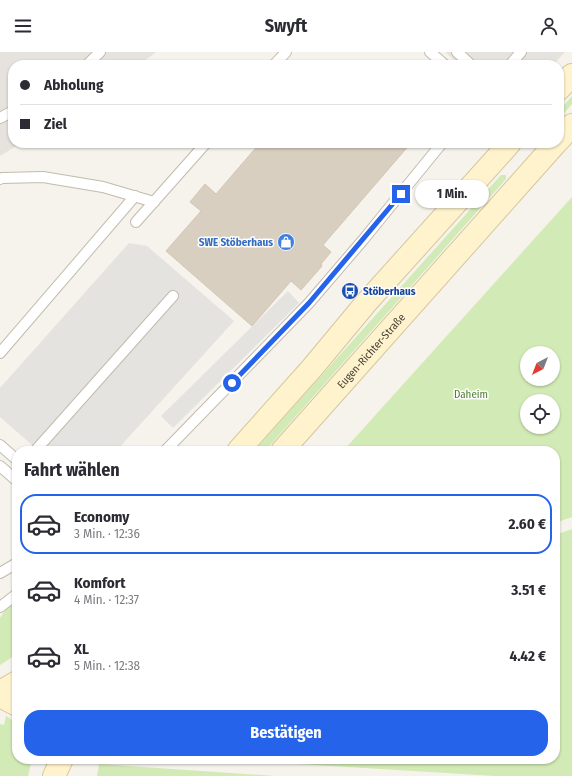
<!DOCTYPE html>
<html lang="de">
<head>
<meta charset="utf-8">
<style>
	body { margin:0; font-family:"Fira Sans Condensed",sans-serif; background:#f2f2f3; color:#2b2b33; height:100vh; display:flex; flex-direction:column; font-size:15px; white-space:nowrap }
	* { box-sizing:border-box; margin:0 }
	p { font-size:13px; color:#7c7c81 }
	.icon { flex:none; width:22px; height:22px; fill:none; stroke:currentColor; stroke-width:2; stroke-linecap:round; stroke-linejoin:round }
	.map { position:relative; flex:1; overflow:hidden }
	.side { position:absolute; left:12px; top:394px; width:548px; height:318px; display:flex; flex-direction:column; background:#fff; border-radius:16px; box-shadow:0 1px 3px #0004 }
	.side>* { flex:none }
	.banner { position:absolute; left:8px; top:8px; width:556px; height:88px; border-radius:16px; box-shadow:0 1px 3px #0004; display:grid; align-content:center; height:88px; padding:0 12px; background:#fff }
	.needle { width:26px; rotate:222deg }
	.buttons { position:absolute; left:520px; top:294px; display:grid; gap:8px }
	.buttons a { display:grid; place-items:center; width:40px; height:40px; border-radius:50%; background:#fff; box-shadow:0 1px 3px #0004; font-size:20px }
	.end { position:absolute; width:18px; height:18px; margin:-9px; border:5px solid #2563eb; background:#fff; box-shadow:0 0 0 2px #fff }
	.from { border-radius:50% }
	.bubble { position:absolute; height:28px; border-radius:14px; background:#fff; box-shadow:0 1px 3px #0004; font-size:13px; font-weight:700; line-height:28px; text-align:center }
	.banner b { display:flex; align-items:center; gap:14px; height:38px; font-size:15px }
	.banner b+b { border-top:1px solid #e1e1e2 }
	.banner i { width:10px; height:10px; background:#2b2b33 }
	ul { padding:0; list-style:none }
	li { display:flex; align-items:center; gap:12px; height:60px; margin:0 8px 6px; padding:0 4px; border:2px solid transparent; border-radius:16px }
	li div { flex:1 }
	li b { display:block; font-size:15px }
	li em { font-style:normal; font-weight:700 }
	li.selected { border-color:#2563eb }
	li>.icon { width:36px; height:36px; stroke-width:1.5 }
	h2 { padding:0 12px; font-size:18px; line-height:48px }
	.cta { display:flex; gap:8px; margin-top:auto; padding:8px 12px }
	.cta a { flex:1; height:46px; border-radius:16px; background:#2563eb; color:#fff; font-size:16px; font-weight:700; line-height:46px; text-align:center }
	header { display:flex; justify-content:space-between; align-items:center; height:52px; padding:0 12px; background:#fff; font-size:18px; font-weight:700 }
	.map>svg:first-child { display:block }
	.industrial { fill:#e6e2dd }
	.green { fill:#d2eab5; fill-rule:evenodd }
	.parking { fill:#e5e3e0 }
	.building { fill:#d8cfc1; stroke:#d3c7b4 }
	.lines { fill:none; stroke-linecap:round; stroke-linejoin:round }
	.service-casing { stroke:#c2bbae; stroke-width:12 }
	.secondary-casing { stroke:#d6c79b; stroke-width:24 }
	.service { stroke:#fff; stroke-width:10 }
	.secondary { stroke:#fff3cd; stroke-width:22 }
	.route { stroke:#2563eb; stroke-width:5 }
	.labels { text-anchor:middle; stroke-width:3; stroke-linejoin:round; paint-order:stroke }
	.shop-label { font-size:11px; font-weight:bold; fill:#366cbe; stroke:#fff; text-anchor:end }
	.transit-label { font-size:11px; font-weight:bold; fill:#164399; stroke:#fff; text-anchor:start }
	.street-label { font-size:11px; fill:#4b4439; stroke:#fff }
	.park-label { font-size:11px; fill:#4a7f2a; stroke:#fff }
</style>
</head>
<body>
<header><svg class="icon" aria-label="menu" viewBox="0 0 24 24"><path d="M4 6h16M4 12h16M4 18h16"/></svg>Swyft<svg class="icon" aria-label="person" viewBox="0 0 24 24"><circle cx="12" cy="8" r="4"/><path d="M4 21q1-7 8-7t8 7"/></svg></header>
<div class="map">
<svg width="572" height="724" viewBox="0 0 572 724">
	<rect width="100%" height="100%" fill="#f6f3ec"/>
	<!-- industrial -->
	<g class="industrial">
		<path d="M 0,0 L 156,0 L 139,13 L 13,13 L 13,91 L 21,91 L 0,104 Z"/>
		<path d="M 445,0 L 565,0 L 553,13 L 460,13 Z"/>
	</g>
	<!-- green -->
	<g class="green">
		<path d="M 572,44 L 572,52 L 559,67 L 559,59 Z"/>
		<path d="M 501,123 L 506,123 L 506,127 L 265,399 L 254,399 Z"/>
		<path d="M 572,145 L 572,465 L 555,471 L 555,399 L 343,399 ZM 527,301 L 553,301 L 553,327 L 527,327 ZM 527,349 L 553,349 L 553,375 L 527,375 Z"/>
		<path d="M 572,477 L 572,724 L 496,724 L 215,707 L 555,707 L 555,483 Z"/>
		<path d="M 17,549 L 17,602 L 0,613 L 0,566 L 6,557 Z"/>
		<path d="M 6,664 L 17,671 L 17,707 L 32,707 L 28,724 L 0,724 L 0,672 L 4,673 Z"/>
		<path d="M 99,712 L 276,724 L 97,724 Z"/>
	</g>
	<!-- parking -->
	<g class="parking">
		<path d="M 535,0 L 556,0 L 545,13 L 523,13 Z"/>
		<path d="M 129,191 L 147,194 L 234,269 L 116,399 L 39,399 L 0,365 L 0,336 Z"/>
		<path d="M 288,239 L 299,251 L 173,376 L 161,364 Z"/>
	</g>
	<!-- building -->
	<path class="building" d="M 260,91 L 411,91 L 323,193 L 331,200 L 321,212 L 322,214 L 301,238 L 291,229 L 252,274 L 166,199 L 201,159 L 190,150 L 205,132 L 216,142 Z"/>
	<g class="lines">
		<!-- service casing -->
		<g class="service-casing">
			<g id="service">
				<path d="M 430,0 L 445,13"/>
				<path d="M 457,0 L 471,13"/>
				<path d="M 87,13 L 100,0"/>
				<path d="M 274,13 L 286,0"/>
				<path d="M 510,13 L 521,0"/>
				<path d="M 0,66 L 13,59"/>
				<path d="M 0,127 L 2,126 L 43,125 L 103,135 L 154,150"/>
				<path d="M 136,170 L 206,91"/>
				<path d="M 0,301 L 135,144"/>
				<path d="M 0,393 L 17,408"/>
				<path d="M 35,399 L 173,244"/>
				<path d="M 165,399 L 309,251 L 363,188 L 442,91"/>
				<path d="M 0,414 L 17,429"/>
				<path d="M 0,521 L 17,511"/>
				<path d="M 0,555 L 17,542"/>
			</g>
		</g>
		<!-- secondary casing -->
		<g class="secondary-casing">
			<g id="secondary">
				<path d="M 559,37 L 572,23"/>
				<path d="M 559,88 L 572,73"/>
				<path d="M 238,399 L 312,316 L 366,251 L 510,91"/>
				<path id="s1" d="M 282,399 L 556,91"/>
				<path d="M 0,640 L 17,630"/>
				<path d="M 0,644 L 17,653"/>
				<path d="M 54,724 L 62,707"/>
			</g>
		</g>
		<!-- service -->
		<use href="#service" class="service"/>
		<!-- secondary -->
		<use href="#secondary" class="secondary"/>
	</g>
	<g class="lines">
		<!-- route -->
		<path class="route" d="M 232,331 L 309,251 L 401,142"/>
	</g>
	<!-- icons -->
	<defs>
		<g id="shop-disc" transform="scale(0.9)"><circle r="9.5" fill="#3f7fe0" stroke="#fff"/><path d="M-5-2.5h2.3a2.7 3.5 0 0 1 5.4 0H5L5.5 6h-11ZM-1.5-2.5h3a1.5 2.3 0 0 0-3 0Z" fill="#fff"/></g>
		<g id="bus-disc" transform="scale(0.9)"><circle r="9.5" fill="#1a4fb4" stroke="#fff"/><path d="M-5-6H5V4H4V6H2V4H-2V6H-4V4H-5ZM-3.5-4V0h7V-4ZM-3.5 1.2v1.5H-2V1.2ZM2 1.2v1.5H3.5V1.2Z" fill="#fff"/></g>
	</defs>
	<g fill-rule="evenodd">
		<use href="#shop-disc" x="286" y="190"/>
		<use href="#bus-disc" x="350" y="239"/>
	</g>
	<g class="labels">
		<!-- shop labels -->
		<g class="shop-label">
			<text x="273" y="194">SWE Stöberhaus</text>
		</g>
		<!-- transit labels -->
		<g class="transit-label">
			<text x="363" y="243">Stöberhaus</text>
		</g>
		<!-- street labels -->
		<g class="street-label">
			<text dy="4" stroke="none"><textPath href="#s1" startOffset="134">Eugen-Richter-Straße</textPath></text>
		</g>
		<!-- park labels -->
		<g class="park-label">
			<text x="471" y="346">Daheim</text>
		</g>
	</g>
</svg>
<div class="buttons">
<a><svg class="needle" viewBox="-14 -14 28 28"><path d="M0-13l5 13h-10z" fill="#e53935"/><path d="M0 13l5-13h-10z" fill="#7c7c81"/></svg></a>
<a><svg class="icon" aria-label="locate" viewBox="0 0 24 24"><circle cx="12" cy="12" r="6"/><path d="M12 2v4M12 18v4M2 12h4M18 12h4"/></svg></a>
</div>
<i class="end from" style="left:232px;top:331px"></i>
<i class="end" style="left:401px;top:142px"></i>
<div class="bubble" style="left:415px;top:128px;width:74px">1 Min.</div>
<div class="banner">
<b><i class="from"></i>Abholung</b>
<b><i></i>Ziel</b>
</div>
<section class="side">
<h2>Fahrt wählen</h2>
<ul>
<li class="selected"><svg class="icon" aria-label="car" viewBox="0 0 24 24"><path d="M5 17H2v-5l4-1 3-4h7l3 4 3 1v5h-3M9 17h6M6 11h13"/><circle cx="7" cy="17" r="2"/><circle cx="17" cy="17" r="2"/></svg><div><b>Economy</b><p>3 Min. · 12:36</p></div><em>2.60 €</em></li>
<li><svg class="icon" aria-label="car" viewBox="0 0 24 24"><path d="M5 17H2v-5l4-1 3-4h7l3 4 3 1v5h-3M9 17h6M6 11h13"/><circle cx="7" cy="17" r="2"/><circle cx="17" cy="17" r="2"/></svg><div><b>Komfort</b><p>4 Min. · 12:37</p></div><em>3.51 €</em></li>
<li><svg class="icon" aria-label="car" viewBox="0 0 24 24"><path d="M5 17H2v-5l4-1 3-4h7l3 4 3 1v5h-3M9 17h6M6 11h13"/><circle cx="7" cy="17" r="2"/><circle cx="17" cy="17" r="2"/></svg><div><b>XL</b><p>5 Min. · 12:38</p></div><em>4.42 €</em></li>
</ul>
<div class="cta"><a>Bestätigen</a></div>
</section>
</div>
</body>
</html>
